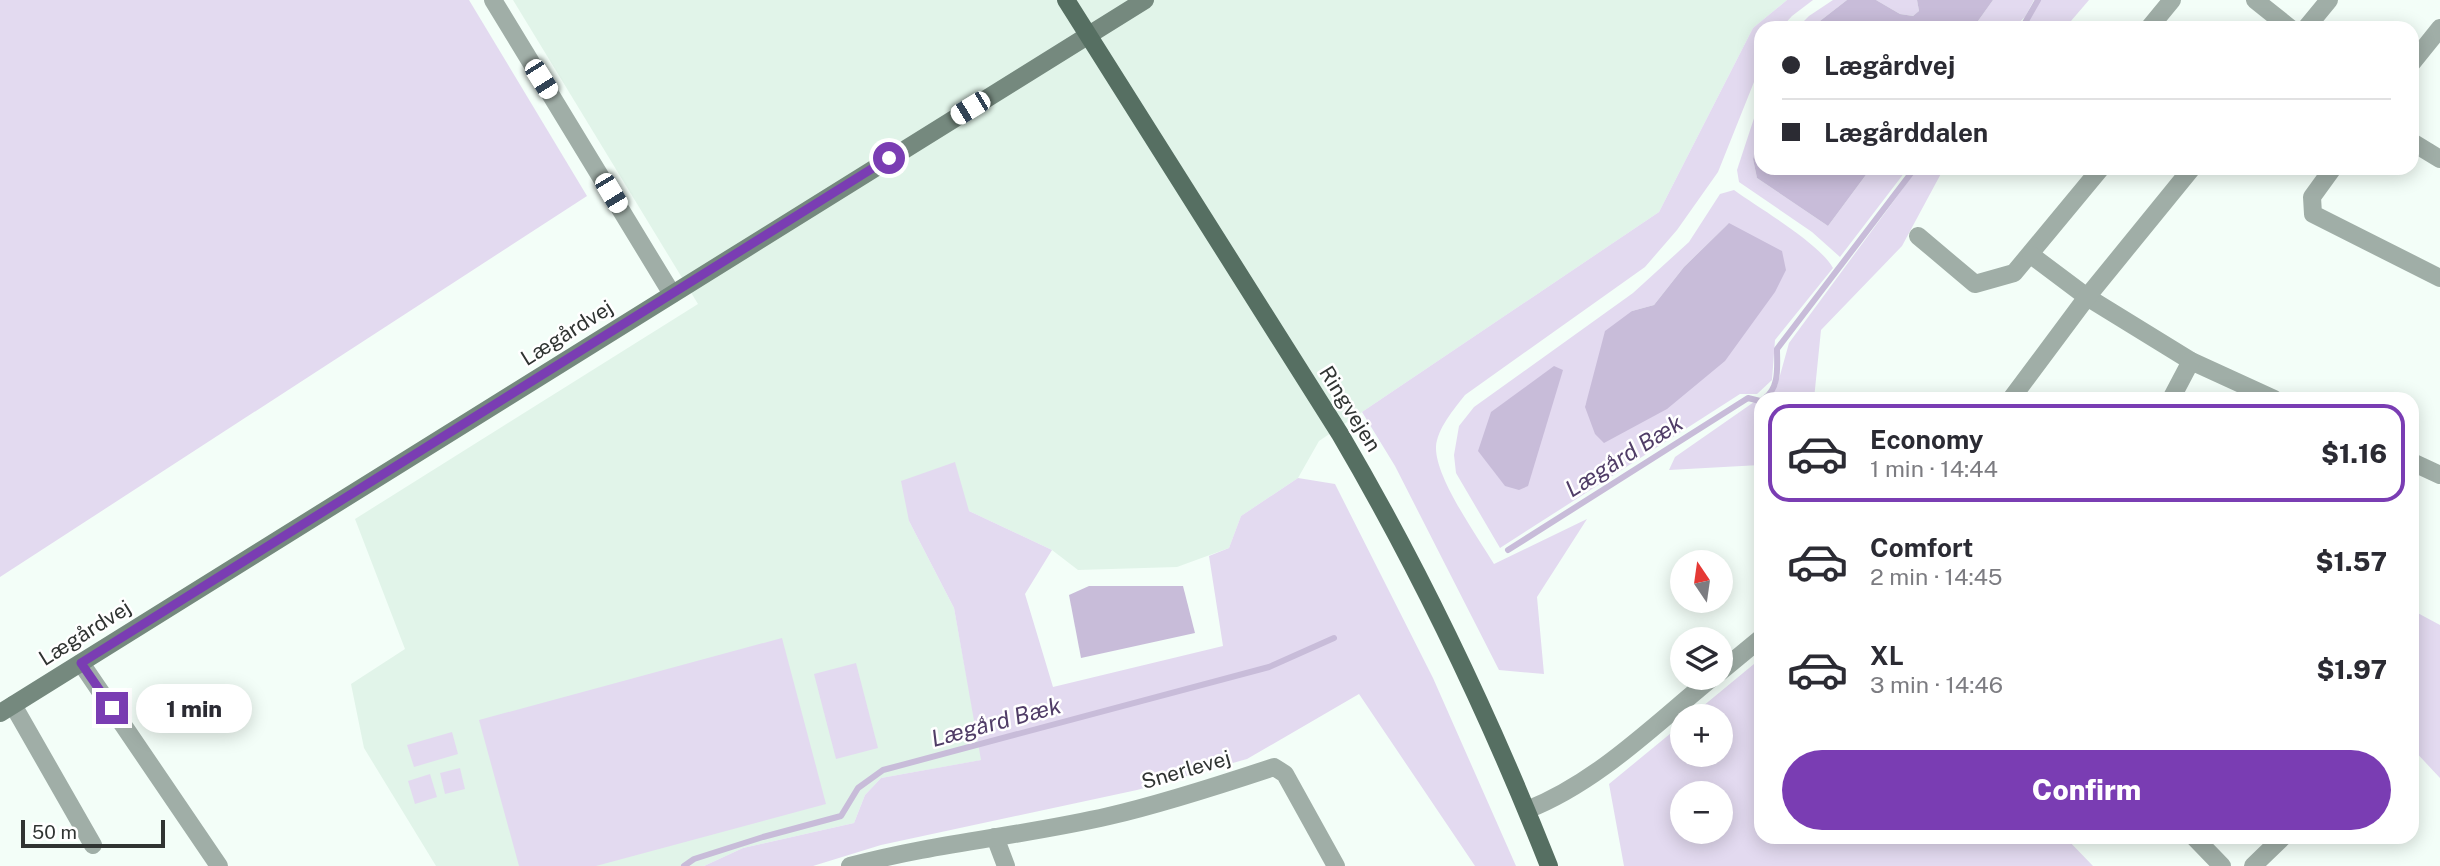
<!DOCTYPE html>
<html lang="en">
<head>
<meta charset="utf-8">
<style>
	body { margin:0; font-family:"Public Sans",sans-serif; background:#f2f2f3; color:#2b2b33; height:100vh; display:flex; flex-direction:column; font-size:26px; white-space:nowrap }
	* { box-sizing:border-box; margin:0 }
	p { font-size:23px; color:#7c7c81 }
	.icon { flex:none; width:38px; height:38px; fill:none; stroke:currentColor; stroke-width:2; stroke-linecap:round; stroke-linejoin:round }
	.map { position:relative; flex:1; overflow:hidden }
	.drawer { position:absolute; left:1754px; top:392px; width:665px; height:452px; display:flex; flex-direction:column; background:#fff; border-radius:21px; box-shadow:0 4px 18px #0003 }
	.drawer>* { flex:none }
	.banner { position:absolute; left:1754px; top:21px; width:665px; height:154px; border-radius:21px; box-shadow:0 4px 18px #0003; display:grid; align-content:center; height:154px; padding:0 28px; background:#fff }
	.needle { width:46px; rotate:347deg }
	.controls { position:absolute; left:1670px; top:550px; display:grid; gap:14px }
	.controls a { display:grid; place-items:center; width:63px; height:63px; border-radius:50%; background:#fff; box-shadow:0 4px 18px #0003; font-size:35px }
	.scale { position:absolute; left:21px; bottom:18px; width:144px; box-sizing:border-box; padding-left:7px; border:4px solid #303432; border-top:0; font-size:19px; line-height:24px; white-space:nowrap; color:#303432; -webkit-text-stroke:5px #fff; paint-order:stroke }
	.end { position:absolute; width:32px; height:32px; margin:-16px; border:9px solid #7a3db3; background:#fff; box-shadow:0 0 0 4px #fff }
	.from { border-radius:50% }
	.bubble { position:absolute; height:49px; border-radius:24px; background:#fff; box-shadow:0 4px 18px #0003; font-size:23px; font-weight:800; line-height:49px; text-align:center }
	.car { position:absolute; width:21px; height:42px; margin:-21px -10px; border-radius:9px; box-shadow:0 0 5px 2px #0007; background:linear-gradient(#fff 24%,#345 0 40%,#fff 0 76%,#345 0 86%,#fff 0) }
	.banner b { display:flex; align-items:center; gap:24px; height:66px; font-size:26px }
	.banner b+b { border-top:2px solid #e1e1e2 }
	.banner i { width:18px; height:18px; background:#2b2b33 }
	ul { padding:12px 0 0; list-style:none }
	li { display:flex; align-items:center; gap:21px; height:98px; margin:0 14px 10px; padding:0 14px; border:4px solid transparent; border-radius:21px }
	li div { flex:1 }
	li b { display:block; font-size:26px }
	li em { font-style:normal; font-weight:800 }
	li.active { border-color:#7a3db3 }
	li>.icon { width:63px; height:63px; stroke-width:1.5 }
	.primary-button { display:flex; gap:14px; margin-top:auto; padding:14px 28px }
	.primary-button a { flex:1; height:80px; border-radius:42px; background:#7a3db3; color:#fff; font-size:28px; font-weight:800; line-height:80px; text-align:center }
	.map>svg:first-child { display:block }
	.built { fill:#e1f4e9 }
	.green { fill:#e3daf0; fill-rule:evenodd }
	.water { fill:#c8bcd9 }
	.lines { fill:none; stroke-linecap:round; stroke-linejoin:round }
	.stream { stroke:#c8bcd9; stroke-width:6 }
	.street { stroke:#a0aea7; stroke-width:18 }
	.secondary { stroke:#75897e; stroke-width:18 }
	.primary { stroke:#566f62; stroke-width:18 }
	.route { stroke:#7a3db3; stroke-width:9 }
	.labels { text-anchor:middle; stroke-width:5; stroke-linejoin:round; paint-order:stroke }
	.street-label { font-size:21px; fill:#303432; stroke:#fff }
	.water-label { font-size:23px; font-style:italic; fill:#503d67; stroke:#fff }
</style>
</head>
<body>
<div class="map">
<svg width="2440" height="866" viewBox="0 0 2440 866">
	<rect width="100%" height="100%" fill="#f3fef8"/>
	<!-- built -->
	<path class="built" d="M 513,0 L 1787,0 L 1753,28 L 1659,212 L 1319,441 L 1298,478 L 1241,516 L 1229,548 L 1177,567 L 1078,570 L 1052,550 L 969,511 L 909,521 L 954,608 L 982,760 L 881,778 L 865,795 L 854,823 L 743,848 L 704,866 L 436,866 L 364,748 L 351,684 L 405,649 L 355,519 L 698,304 Z"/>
	<!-- green -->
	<g class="green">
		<path d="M 0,0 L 469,0 L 587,196 L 0,577 Z"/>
		<path d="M 1787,0 L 1813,0 L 1792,16 L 1781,28 L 1760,28 L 1760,67 L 1718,172 L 1677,230 L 1645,267 L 1465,395 C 1454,409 1437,429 1436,447 C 1435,478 1478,537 1494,564 L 1587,519 L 1537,597 L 1544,674 L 1499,670 L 1395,466 L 1362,412 L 1659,212 L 1753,28 Z"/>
		<path d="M 1833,0 L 1847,0 L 1811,28 L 1797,28 L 1809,16 Z"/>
		<path d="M 1876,0 L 1917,0 L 1919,11 L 1913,16 L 1900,14 Z"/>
		<path d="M 1993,0 L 2034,0 L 2025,17 L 2013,28 L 1973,28 Z"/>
		<path d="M 2040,0 L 2089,0 L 2065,28 L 2020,28 Z"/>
		<path d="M 1760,100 L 1760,135 L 1753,159 L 1757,178 L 1828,226 L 1871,168 L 1908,168 L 1840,257 L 1812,232 L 1739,182 L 1737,170 Z"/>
		<path d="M 1918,168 L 1944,168 L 1902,246 L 1821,330 L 1814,399 L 1760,399 L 1760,465 L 1669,470 L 1675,457 L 1777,386 L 1789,343 Z"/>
		<path d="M 1734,190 C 1760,209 1818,242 1833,268 L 1775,340 L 1772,380 L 1757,394 L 1740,394 L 1500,548 L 1456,473 L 1454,455 L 1459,426 L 1474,407 L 1633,293 L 1689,242 L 1720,194 ZM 1729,223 L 1585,406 L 1632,311 L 1654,305 L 1684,267 Z"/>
		<path d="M 955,462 L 969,511 L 1052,550 L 1025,594 L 1053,687 L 1223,646 L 1209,556 L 1229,548 L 1241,516 L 1298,478 L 1335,484 L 1433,678 L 1516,866 L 1475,866 L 1359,694 L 1247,759 L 1137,790 L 881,845 L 813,866 L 704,866 L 743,848 L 854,823 L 865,795 L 881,778 L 981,760 L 954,608 L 909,521 L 901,481 Z"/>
		<path d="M 2412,610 L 2440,625 L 2440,778 L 2412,748 L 2412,706 L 2417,700 L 2412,694 Z"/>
		<path d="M 782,638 L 826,804 L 596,866 L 519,866 L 479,720 Z"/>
		<path d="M 1760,659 L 1760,836 L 2065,837 L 2093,866 L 1624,866 L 1609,784 L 1682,724 L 1682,754 L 1720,754 L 1720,716 L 1691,716 ZM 1682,793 L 1720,793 L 1720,831 L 1682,831 Z"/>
		<path d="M 856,663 L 878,748 L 836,759 L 814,674 Z"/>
		<path d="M 452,732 L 458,754 L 414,767 L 407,745 Z"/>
		<path d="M 460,768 L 465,789 L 445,794 L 440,773 Z"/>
		<path d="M 430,774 L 437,797 L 415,804 L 408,781 Z"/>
	</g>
	<!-- water -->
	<g class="water">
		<path d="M 1847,0 L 1876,0 L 1900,14 L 1913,16 L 1919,11 L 1917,0 L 1993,0 L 1973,28 L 1811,28 Z"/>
		<path d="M 1760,135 L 1760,168 L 1871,168 L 1828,226 L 1757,178 L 1753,159 Z"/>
		<path d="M 1729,223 L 1782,251 L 1786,270 L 1775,292 L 1725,361 L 1667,409 L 1604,443 L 1595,434 L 1585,407 L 1605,331 L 1632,311 L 1654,305 L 1684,267 Z"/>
		<path d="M 1554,366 L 1563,370 L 1528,486 L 1519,490 L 1505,486 L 1478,451 L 1491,412 Z"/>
		<path d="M 1089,586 L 1183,586 L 1195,633 L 1081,658 L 1069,595 Z"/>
	</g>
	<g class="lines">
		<!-- stream -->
		<g class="stream">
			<path d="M 2022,28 L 2038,0"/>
			<path d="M 1764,399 C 1780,387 1777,367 1777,349 L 1915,168"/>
			<path d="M 1508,550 L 1748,398 L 1760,401"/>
			<path d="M 684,866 L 694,859 L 763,837 L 841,816 L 858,788 L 883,770 L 1269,667 L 1334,638"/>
		</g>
		<!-- street -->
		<g class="street">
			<path d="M 493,0 L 672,294"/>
			<path d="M 2255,0 L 2290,28"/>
			<path d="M 2149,28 L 2172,0"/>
			<path d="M 2306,28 L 2329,0"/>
			<path d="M 2412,63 L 2440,28"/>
			<path d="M 2412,142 L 2440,159"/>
			<path d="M 2333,168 L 2312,197 L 2313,214 L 2440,278"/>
			<path d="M 1918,236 L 1975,284 L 2014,273 L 2101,168"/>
			<path d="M 2031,255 L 2087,297 L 2191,361 L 2274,399"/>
			<path d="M 2011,399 L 2087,297 L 2192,168"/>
			<path d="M 2171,399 L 2191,361"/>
			<path d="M 2412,462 L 2440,475"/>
			<path d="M 81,663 L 219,866"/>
			<path d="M 1720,672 L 1760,639"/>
			<path d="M 13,705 L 93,845"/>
			<path d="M 1527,810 C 1598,782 1654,725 1713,677"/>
			<path d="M 2193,836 L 2222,866"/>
			<path d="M 995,837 L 1006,866"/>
			<path d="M 850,866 C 935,843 1023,836 1109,816 C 1165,803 1220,785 1274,767 L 1285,774 L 1336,866"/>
			<path d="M 2253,866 L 2284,836"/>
		</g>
		<!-- secondary -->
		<path class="secondary" d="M 0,713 C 381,475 762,236 1145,0"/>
		<!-- primary -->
		<path class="primary" d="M 1066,0 L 1340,434 C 1421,572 1490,717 1549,866"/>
	</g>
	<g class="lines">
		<!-- route -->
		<path class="route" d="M 112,708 L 81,663 L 889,158"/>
	</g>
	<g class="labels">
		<!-- street labels -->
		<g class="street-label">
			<text transform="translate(567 333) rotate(-32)" y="7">Lægårdvej</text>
			<text transform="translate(1350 409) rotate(58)" y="7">Ringvejen</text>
			<text transform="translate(85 633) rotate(-32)" y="7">Lægårdvej</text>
			<text transform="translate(1186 770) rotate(-16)" y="7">Snerlevej</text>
		</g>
		<!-- water labels -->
		<g class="water-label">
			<text transform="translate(1624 456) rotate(-32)" y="8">Lægård Bæk</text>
			<text transform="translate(996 722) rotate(-15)" y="8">Lægård Bæk</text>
		</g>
	</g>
</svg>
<div class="controls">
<a><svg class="needle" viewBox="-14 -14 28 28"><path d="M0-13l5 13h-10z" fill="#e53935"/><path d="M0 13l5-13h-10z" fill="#7c7c81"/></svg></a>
<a><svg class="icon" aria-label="layers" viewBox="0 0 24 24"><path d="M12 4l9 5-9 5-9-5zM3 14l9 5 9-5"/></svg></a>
<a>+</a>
<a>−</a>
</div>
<div class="scale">50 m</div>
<i class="end from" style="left:889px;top:158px"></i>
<i class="end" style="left:112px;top:708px"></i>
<div class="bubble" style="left:136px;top:684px;width:116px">1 min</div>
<i class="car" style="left:541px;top:79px;rotate:148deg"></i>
<i class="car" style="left:970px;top:108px;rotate:239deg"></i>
<i class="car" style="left:611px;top:193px;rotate:149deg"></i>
<div class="banner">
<b><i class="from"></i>Lægårdvej</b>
<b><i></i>Lægårddalen</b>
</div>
<section class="drawer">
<ul>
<li class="active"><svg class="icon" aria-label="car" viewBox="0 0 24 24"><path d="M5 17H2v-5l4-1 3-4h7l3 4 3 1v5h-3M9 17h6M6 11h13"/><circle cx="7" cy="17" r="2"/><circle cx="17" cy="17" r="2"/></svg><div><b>Economy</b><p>1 min · 14:44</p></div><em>$1.16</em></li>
<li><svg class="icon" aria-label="car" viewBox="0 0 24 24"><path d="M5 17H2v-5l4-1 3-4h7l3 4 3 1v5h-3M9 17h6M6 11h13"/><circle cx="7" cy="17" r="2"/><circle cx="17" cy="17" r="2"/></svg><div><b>Comfort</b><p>2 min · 14:45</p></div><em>$1.57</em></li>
<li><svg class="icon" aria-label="car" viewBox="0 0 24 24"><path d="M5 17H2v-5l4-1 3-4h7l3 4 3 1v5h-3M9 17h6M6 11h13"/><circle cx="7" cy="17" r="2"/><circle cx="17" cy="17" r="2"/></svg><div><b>XL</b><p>3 min · 14:46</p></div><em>$1.97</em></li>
</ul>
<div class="primary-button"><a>Confirm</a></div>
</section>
</div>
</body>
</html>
